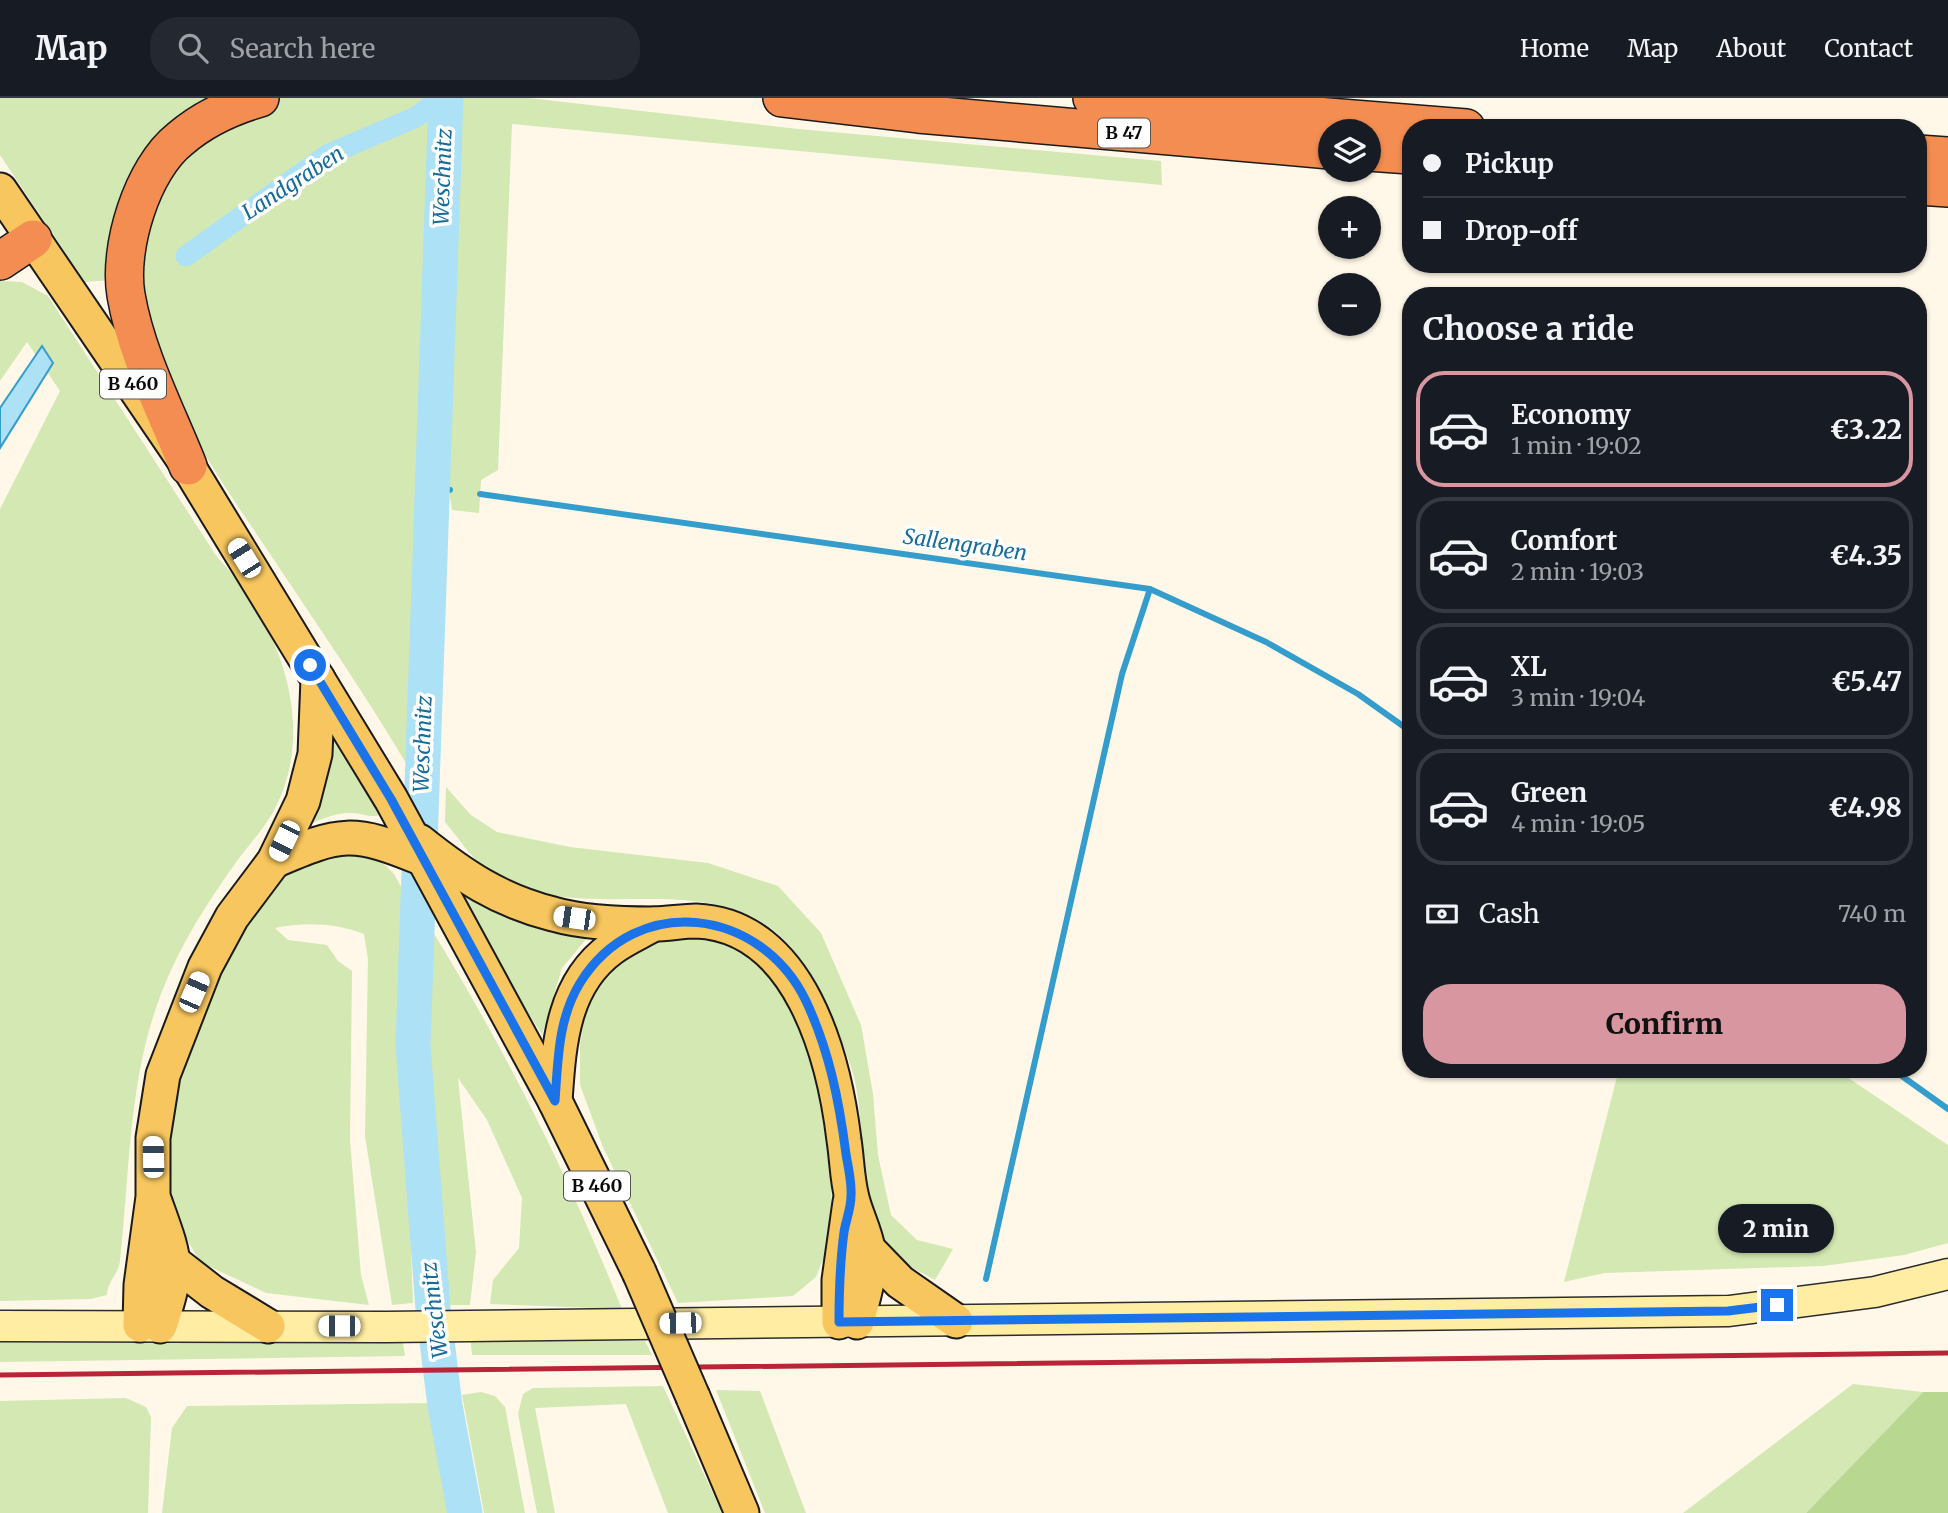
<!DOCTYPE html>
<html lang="en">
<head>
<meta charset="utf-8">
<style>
	body { margin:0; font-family:Merriweather,serif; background:#242831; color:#f1f3f6; height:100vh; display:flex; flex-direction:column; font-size:26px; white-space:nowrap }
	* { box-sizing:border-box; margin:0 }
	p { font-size:23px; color:#9ea1a6 }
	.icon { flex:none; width:38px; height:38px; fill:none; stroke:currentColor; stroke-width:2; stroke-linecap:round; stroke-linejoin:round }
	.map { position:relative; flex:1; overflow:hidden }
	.panel { position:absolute; left:1402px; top:189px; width:525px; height:791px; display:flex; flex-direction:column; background:#171b24; border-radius:28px; box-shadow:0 2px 5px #0004 }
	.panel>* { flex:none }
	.top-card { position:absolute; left:1402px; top:21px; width:525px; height:154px; border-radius:28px; box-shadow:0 2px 5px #0004; display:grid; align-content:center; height:154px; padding:0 21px; background:#171b24 }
	.fabs { position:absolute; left:1318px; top:21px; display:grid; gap:14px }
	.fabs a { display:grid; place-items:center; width:63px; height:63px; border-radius:50%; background:#171b24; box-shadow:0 2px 5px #0004; font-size:35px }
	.end { position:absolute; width:32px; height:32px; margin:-16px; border:9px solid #1a73e8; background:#fff; box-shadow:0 0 0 4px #fff }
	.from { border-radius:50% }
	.bubble { position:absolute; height:49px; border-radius:24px; background:#171b24; box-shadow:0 2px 5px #0004; font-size:23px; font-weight:800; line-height:49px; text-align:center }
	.car { position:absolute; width:21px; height:42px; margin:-21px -10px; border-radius:9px; box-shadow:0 0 5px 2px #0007; background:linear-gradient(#fff 24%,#345 0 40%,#fff 0 76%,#345 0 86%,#fff 0) }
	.top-card b { display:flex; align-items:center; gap:24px; height:66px; font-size:26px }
	.top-card b+b { border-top:2px solid #363941 }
	.top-card i { width:18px; height:18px; background:#f1f3f6 }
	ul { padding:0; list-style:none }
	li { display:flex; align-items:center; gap:21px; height:116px; margin:0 14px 10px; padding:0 7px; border:4px solid #363941; border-radius:28px }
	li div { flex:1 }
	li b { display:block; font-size:26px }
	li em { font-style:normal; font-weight:800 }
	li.on { border-color:#d896a0 }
	li>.icon { width:63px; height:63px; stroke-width:1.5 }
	h2 { padding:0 21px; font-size:32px; line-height:84px }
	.pay { display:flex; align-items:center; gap:18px; height:77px; padding:0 21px; font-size:26px }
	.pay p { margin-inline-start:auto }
	.button { display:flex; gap:14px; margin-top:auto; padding:14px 21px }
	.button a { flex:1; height:80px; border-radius:28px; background:#d896a0; color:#111; font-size:28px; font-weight:800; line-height:80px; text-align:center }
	header { display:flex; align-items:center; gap:42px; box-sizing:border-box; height:98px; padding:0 35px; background:#171b24; border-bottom:2px solid #363941 }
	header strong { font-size:33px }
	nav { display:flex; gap:38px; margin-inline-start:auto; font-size:24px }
	.search { width:490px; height:63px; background:#242831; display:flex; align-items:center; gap:18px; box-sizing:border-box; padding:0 24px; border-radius:28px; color:#9ea1a6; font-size:26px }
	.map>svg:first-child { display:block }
	.green { fill:#d3e8b3 }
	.forest { fill:#b8d892 }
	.water { fill:#ade1f6; stroke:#359dcc; stroke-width:2 }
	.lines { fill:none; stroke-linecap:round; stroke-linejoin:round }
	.stream { stroke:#359dcc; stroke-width:6 }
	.canal { stroke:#ade1f6; stroke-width:21 }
	.river { stroke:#ade1f6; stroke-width:35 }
	.secondary-casing { stroke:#2c2c2c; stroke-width:33 }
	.primary-casing { stroke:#1b1b1b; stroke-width:37 }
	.highway-casing { stroke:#1b1b1b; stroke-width:40 }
	.secondary { stroke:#ffeda3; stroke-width:30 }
	.primary { stroke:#f8c65e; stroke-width:33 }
	.highway { stroke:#f48d51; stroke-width:37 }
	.rail { stroke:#b92438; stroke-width:5 }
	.primary-bridge-casing { stroke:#1b1b1b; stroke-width:37; stroke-linecap:butt }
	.primary-bridge { stroke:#f8c65e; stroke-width:33 }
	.route { stroke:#1a73e8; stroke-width:9 }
	.labels { text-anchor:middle; stroke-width:7; stroke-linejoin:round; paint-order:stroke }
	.shield { fill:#fff; stroke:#545454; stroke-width:2 }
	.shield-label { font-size:18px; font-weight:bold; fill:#0a0a0a }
	.water-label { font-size:21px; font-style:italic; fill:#166c9a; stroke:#fff }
</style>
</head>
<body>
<header>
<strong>Map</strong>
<div class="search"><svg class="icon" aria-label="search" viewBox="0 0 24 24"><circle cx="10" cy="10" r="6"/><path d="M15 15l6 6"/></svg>Search here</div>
<nav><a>Home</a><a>Map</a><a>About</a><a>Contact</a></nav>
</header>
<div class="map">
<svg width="1948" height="1415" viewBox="0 0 1948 1415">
	<rect width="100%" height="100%" fill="#fff8e8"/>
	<!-- green -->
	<g class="green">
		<path d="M 0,0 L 227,0 L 185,23 L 111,182 L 85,184 L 0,57 Z"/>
		<path d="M 281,0 L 432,0 L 436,24 L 413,677 C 371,605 324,537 278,468 C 222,383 146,284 140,179 C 139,154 158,106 170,84 C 192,44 236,11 281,0 Z"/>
		<path d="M 462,0 L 529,0 L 798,31 L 1161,63 L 1162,87 L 512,26 L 498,372 L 481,382 L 479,415 L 452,412 L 447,379 Z"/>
		<path d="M 0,183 L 22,184 L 48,198 L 217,459 C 280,525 320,631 272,716 C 262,733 248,748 237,763 C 207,805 179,848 161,896 C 128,982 130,1073 120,1163 C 119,1175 107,1184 107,1197 L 91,1201 L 0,1203 L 0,411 L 60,293 L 27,244 L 0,283 Z"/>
		<path d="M 332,634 L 381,717 C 369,720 365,716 353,715 C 337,714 322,721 308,727 Z"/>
		<path d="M 446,689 L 471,717 L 497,734 L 570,749 L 708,765 L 778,788 L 821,835 L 861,927 L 873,996 L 878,1057 L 891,1117 L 917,1142 L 953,1151 L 935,1182 C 926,1177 915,1172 907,1166 C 857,1129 866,1042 856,988 C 850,955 813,874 791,849 C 712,759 577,837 487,772 C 471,760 458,739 445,724 Z"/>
		<path d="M 368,750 L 394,776 L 411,807 L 404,848 L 404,970 L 413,1205 L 392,1207 L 365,1038 L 368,861 L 364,836 C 334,825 306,824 275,830 L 288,842 L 327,847 L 338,863 L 352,873 L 350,1042 L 361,1177 L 369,1207 L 266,1195 L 200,1164 L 174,1119 L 160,1062 L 194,903 L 262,794 L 307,759 Z"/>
		<path d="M 459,789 L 596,829 L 562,870 L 542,937 L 471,822 Z"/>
		<path d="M 433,834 C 507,955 569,1079 622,1211 L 490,1206 L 493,1182 L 519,1150 L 522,1100 L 487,1022 L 458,980 L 476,1154 L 470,1207 L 449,1207 L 428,951 Z"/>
		<path d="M 693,835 L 732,845 L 782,891 L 809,943 L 832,1077 L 830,1144 L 816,1179 L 793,1198 L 678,1205 L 603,1049 L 580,987 L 580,947 L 587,896 L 607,862 L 651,837 Z"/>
		<path d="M 1619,971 L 1835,971 L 1948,1047 L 1948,1145 L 1904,1157 L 1823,1168 L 1604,1175 L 1564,1184 Z"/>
		<path d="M 470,1237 L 645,1243 L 652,1257 L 472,1257 Z"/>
		<path d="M 402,1239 L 405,1258 L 0,1264 L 0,1240 Z"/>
		<path d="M 1853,1286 L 1923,1294 L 1806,1415 L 1683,1415 Z"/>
		<path d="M 663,1288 L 722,1415 L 668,1415 L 626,1306 L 535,1310 L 555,1415 L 537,1415 L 518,1316 L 523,1296 L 533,1290 Z"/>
		<path d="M 716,1292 L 760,1293 L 806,1415 L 765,1415 Z"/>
		<path d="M 481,1294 L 495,1298 L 505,1309 L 525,1415 L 484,1415 L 462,1297 Z"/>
		<path d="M 126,1300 L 146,1309 L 151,1319 L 148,1415 L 0,1415 L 0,1303 Z"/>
		<path d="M 434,1305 L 455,1415 L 162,1415 L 172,1330 L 187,1308 Z"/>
	</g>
	<!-- forest -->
	<path class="forest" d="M 1923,1294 L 1948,1294 L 1948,1415 L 1806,1415 Z"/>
	<!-- water -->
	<path class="water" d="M 42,248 L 53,265 L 0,350 L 0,310 Z"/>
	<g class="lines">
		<!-- stream -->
		<g class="stream">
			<path d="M 433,390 L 450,392"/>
			<path d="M 480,396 L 1150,491 L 1266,544 L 1358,596 L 1410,633"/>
			<path d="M 1892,971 L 1948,1011"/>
			<path d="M 986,1181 L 1122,576 L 1150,491"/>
		</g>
		<!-- canal -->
		<path class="canal" d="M 186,158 L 327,57 L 416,19 L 441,0"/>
		<!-- river -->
		<path class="river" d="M 446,0 L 413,947 L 433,1211 L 445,1308 L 465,1415"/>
		<!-- secondary casing -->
		<g class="secondary-casing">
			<path id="secondary" d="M 0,1228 L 387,1229 L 1729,1213 L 1875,1194 L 1948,1176"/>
		</g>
		<!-- primary casing -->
		<g class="primary-casing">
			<g id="primary">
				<path d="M 0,92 L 188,368 L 391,701 L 555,1003 L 639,1174"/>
				<path d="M 419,743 C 463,778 498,802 553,816 C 584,825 621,826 654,826 C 668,826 682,823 696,823 C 800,827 834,959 844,1042 C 847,1061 847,1081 852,1100 C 856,1117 865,1133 868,1151 C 872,1176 863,1200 857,1224"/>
				<path d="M 274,763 C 341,734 353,732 421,760"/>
				<path d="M 555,1003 C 559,947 562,886 612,850 C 624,841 640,834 654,826"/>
				<path d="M 155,1104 C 176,1163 180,1167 160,1228"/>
				<path d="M 868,1151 L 900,1184 L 956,1223"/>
				<path d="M 176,1166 L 212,1194 L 268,1228"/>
				<path d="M 839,1224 L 839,1182 L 850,1104"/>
				<path d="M 140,1227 L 141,1187 L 153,1099 L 153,1040 L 163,977 L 205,869 L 232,819 L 274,763 L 303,703 L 315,656 L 318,581"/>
				<path d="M 693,1299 L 742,1415"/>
			</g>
		</g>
		<!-- highway casing -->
		<g class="highway-casing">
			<g id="highway">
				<path d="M 782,0 L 918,16 L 1330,52"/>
				<path d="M 1092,0 L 1466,30"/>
				<path d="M 1368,54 L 1410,57"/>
				<path d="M 1918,56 L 1948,58"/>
				<path d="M 1918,88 L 1948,90"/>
				<path d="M 0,163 L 33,141"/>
				<path d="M 188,368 C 166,313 136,256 126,197 C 118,150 142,71 180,41 C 202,22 232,8 260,0"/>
			</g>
		</g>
		<!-- secondary -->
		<use href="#secondary" class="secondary"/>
		<!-- primary -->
		<use href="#primary" class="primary"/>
		<!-- highway -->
		<use href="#highway" class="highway"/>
		<!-- rail -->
		<path class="rail" d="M 0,1277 L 1948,1255"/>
		<!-- primary-bridge casing -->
		<g class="primary-bridge-casing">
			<path id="primary-bridge" d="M 639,1174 L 693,1299"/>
		</g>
		<!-- primary-bridge -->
		<use href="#primary-bridge" class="primary-bridge"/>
	</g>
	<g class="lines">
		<!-- route -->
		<path class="route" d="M 310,567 L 391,701 L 555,1003 C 558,962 558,921 580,885 C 637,793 761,810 806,903 C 829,952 839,1002 846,1056 C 848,1069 852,1084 851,1098 C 851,1110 846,1122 844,1134 C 840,1164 839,1194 839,1224 L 1728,1213 L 1777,1207"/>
	</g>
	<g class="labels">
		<!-- shield labels -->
		<g class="shield">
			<rect x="1098" y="20.5" width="52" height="29" rx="5"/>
			<rect x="100" y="271.5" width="66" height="29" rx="5"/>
			<rect x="564" y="1073.5" width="66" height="29" rx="5"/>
		</g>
		<g class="shield-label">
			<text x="1124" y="41">B 47</text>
			<text x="133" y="292">B 460</text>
			<text x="597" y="1094">B 460</text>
		</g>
		<!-- water labels -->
		<g class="water-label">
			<text transform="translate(443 79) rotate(-88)" y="7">Weschnitz</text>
			<text transform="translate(293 85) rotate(-33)" y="7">Landgraben</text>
			<text transform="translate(965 447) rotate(8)" y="7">Sallengraben</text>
			<text transform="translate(423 646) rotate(-88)" y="7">Weschnitz</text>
			<text transform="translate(435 1212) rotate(-97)" y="7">Weschnitz</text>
		</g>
	</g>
</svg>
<div class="fabs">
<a><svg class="icon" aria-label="layers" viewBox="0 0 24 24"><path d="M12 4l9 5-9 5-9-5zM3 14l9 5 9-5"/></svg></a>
<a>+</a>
<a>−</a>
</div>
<i class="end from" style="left:310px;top:567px"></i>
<i class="end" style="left:1777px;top:1207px"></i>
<div class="bubble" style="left:1718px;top:1106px;width:116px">2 min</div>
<i class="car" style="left:244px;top:460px;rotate:328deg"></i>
<i class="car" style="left:284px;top:743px;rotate:206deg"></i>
<i class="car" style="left:574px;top:820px;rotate:278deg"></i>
<i class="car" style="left:194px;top:894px;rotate:24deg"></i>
<i class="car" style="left:153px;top:1059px;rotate:359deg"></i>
<i class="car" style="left:680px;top:1225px;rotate:269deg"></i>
<i class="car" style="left:339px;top:1228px;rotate:270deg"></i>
<div class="top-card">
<b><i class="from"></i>Pickup</b>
<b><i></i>Drop-off</b>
</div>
<section class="panel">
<h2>Choose a ride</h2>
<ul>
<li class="on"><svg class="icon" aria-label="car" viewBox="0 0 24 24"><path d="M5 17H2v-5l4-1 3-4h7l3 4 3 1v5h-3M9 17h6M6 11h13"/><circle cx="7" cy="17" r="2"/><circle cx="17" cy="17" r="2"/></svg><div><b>Economy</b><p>1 min · 19:02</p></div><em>€3.22</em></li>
<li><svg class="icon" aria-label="car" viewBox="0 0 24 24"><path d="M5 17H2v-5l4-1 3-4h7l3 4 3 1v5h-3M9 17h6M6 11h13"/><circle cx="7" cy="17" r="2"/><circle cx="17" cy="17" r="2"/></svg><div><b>Comfort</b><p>2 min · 19:03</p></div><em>€4.35</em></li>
<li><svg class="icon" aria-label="car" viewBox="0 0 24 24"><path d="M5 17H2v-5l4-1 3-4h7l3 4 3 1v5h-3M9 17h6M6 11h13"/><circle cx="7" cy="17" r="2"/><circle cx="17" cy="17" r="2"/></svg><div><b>XL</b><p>3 min · 19:04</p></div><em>€5.47</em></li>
<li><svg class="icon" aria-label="car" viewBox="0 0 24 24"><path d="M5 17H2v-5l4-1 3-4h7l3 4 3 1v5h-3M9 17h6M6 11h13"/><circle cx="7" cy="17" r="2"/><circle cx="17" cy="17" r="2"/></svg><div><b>Green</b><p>4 min · 19:05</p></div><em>€4.98</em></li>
</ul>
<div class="pay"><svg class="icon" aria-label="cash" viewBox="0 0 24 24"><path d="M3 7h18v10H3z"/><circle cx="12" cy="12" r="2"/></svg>Cash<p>740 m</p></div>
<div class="button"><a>Confirm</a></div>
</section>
</div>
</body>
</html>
